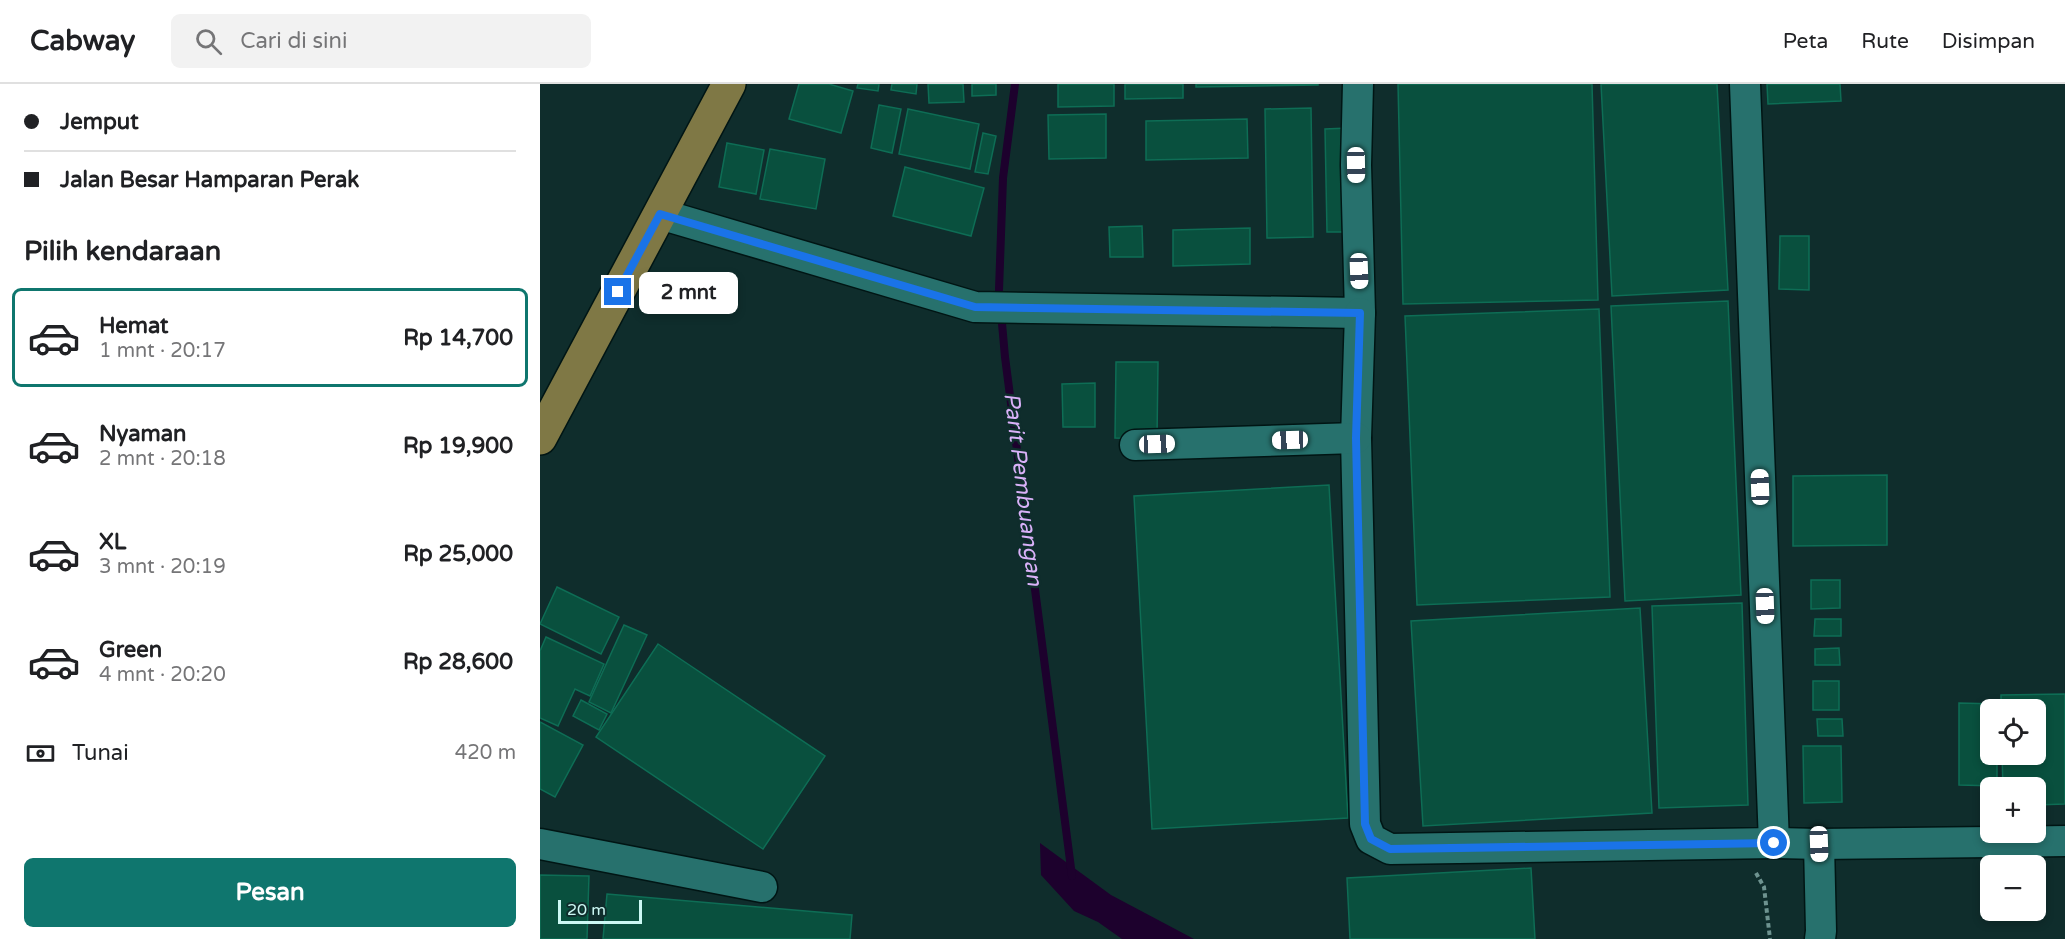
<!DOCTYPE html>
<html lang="id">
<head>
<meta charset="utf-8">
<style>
	body { margin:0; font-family:"Varela Round",sans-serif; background:#f2f2f2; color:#202124; height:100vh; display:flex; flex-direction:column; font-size:22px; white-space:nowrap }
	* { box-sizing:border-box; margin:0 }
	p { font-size:20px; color:#757577 }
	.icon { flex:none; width:33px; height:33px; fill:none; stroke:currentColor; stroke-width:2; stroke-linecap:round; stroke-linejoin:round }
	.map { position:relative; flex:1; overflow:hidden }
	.side { display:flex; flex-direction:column; background:#fff; width:540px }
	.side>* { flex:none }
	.top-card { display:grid; align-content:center; height:132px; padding:0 24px; background:#fff }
	.controls { position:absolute; left:1440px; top:615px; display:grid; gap:12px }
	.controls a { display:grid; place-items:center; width:66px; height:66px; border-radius:9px; background:#fff; box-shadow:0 3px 9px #0003; font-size:30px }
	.scale { position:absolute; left:18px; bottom:15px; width:84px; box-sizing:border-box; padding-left:6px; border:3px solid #ccf8f4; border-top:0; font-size:16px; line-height:21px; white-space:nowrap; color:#ccf8f4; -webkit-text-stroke:4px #0f2d2c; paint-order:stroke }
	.end { position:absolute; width:27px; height:27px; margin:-14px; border:8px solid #1a73e8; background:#fff; box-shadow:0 0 0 3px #fff }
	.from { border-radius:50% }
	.bubble { position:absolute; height:42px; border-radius:9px; background:#fff; box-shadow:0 3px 9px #0003; font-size:20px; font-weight:700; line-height:42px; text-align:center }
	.car { position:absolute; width:18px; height:36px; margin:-18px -9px; border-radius:8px; box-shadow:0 0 4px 2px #0007; background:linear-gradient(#fff 24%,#345 0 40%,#fff 0 76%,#345 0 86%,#fff 0) }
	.top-card b { display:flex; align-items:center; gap:21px; height:57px; font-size:22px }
	.top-card b+b { border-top:2px solid #e0e0e0 }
	.top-card i { width:15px; height:15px; background:#202124 }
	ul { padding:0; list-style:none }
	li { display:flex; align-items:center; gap:18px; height:99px; margin:0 12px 9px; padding:0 12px; border:3px solid transparent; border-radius:9px }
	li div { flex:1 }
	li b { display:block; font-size:22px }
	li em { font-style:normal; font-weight:700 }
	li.on { border-color:#0f766e }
	li>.icon { width:54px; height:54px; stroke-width:1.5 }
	h2 { padding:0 24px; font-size:27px; line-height:72px }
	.pay { display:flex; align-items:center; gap:15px; height:66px; padding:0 24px; font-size:22px }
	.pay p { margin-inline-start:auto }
	.action { display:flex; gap:12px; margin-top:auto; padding:12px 24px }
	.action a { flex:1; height:69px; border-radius:9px; background:#0f766e; color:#fff; font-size:24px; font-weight:700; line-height:69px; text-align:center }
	header { display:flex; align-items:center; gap:36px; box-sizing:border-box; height:84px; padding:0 30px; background:#fff; border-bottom:2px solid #e0e0e0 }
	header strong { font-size:28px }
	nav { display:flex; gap:33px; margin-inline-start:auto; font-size:21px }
	.search { width:420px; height:54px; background:#f2f2f2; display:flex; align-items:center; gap:15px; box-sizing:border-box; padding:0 21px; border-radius:9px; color:#757577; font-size:22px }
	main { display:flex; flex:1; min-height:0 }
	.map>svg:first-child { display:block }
	.water { fill:#1d012d }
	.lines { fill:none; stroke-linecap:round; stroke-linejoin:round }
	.stream { stroke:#1d012d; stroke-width:8 }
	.building { fill:#09503e; stroke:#0e6d55; stroke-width:1.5 }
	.minor-casing { stroke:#001514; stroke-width:33 }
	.major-casing { stroke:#001514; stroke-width:36 }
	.path { stroke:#6e9390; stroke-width:4; stroke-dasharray:4.5 3; stroke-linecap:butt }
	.minor { stroke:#27716d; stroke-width:30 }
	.major { stroke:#7f7845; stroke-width:33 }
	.route { stroke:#1a73e8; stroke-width:8 }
	.labels { text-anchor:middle; stroke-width:5; stroke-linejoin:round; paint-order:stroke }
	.water-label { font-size:22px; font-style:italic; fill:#d9b1f8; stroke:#0f2d2c }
</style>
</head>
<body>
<header>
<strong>Cabway</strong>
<div class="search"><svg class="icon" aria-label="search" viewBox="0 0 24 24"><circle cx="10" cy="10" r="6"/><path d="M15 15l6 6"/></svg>Cari di sini</div>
<nav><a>Peta</a><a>Rute</a><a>Disimpan</a></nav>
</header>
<main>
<section class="side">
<div class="top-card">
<b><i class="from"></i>Jemput</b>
<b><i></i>Jalan Besar Hamparan Perak</b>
</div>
<h2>Pilih kendaraan</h2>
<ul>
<li class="on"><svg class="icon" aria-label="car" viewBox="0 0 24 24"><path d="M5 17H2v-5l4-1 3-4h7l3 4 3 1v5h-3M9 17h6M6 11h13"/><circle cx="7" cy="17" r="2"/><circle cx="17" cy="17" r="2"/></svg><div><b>Hemat</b><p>1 mnt · 20:17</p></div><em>Rp 14,700</em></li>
<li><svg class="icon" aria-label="car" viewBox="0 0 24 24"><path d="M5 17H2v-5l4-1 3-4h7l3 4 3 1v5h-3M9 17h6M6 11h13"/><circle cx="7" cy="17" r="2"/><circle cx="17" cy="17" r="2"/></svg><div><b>Nyaman</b><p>2 mnt · 20:18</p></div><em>Rp 19,900</em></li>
<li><svg class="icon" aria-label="car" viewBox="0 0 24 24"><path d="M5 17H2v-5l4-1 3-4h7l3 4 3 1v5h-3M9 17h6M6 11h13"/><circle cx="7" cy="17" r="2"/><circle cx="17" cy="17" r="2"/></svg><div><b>XL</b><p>3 mnt · 20:19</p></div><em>Rp 25,000</em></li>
<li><svg class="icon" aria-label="car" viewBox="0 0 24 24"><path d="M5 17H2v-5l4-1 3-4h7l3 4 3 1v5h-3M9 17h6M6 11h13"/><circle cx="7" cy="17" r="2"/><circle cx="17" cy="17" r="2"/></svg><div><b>Green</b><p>4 mnt · 20:20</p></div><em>Rp 28,600</em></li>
</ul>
<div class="pay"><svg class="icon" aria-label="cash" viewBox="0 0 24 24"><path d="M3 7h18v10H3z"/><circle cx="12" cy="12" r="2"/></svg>Tunai<p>420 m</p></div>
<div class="action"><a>Pesan</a></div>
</section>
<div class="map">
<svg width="1525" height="855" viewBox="0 0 1525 855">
	<rect width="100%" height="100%" fill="#0f2d2c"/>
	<!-- water -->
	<path class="water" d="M 500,759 L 571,811 L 654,855 L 582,855 L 558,838 L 534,827 L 501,791 Z"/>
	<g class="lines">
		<!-- stream -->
		<path class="stream" d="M 475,0 L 463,94 L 459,206 L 465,273 L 532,792"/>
	</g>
	<!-- building -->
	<g class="building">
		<path d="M 259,0 L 289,0 L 313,7 L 301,49 L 249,35 Z"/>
		<path d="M 318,0 L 339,0 L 338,7 L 317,4 Z"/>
		<path d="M 352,0 L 377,0 L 376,10 L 351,6 Z"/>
		<path d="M 388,0 L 423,0 L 424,18 L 389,19 Z"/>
		<path d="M 432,0 L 456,0 L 456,11 L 432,12 Z"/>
		<path d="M 518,0 L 574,0 L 574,22 L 518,23 Z"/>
		<path d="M 585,0 L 643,0 L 643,14 L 585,15 Z"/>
		<path d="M 656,0 L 778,0 L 778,1 L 656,3 Z"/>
		<path d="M 858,0 L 1052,0 L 1058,216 L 863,220 Z"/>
		<path d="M 1061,0 L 1177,0 L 1188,206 L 1072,212 Z"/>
		<path d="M 1227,0 L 1300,0 L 1301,17 L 1228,20 Z"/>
		<path d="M 339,21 L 361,25 L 352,69 L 331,64 Z"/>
		<path d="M 771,24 L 773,153 L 727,154 L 725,25 Z"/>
		<path d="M 368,25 L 439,40 L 430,85 L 359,70 Z"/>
		<path d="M 566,30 L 566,74 L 509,75 L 508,31 Z"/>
		<path d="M 707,35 L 708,74 L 606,76 L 606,37 Z"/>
		<path d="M 808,44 L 810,148 L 787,148 L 785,45 Z"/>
		<path d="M 443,49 L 456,52 L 448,90 L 435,88 Z"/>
		<path d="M 187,59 L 224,66 L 216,110 L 179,103 Z"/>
		<path d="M 230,65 L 285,75 L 276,125 L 220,115 Z"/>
		<path d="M 365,83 L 444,104 L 431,152 L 353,132 Z"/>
		<path d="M 602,142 L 603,173 L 570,173 L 569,143 Z"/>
		<path d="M 710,144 L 710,180 L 633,182 L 633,146 Z"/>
		<path d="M 1240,152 L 1269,152 L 1269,206 L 1239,205 Z"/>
		<path d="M 1188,217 L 1201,511 L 1085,517 L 1071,222 Z"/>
		<path d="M 1059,225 L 1070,513 L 877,521 L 865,232 Z"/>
		<path d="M 576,278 L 618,278 L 617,355 L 575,354 Z"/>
		<path d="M 555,299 L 555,343 L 523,343 L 522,300 Z"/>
		<path d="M 1347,391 L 1347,461 L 1253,462 L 1253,392 Z"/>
		<path d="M 789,401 L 808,734 L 612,745 L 594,412 Z"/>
		<path d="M 1271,496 L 1300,496 L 1300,524 L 1271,525 Z"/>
		<path d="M 17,503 L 79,533 L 61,570 L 0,540 Z"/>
		<path d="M 1202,519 L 1208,721 L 1119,724 L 1112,522 Z"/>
		<path d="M 1100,524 L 1112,729 L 883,742 L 871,537 Z"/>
		<path d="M 1275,535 L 1301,535 L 1301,552 L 1274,552 Z"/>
		<path d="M 84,541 L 107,551 L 71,629 L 49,618 Z"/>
		<path d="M 6,553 L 64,580 L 50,612 L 35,605 L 18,642 L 0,634 L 0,567 Z"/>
		<path d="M 118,560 L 285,672 L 223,765 L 56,653 Z"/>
		<path d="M 1299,564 L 1300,581 L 1275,581 L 1275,565 Z"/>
		<rect x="1273" y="597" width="26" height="29"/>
		<path d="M 1525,610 L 1525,720 L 1496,721 L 1496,704 L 1463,704 L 1462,670 L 1496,670 L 1496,626 L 1461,626 L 1461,611 Z"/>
		<path d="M 41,616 L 67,630 L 59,646 L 33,632 Z"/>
		<path d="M 1419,619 L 1457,620 L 1457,626 L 1450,626 L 1450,670 L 1457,670 L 1457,702 L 1419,701 Z"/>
		<path d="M 1277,635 L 1302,635 L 1303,652 L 1278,652 Z"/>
		<path d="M 0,638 L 43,661 L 15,713 L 0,705 Z"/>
		<path d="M 1263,662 L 1301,662 L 1302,718 L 1264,719 Z"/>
		<path d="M 991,784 L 995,855 L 810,855 L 807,794 Z"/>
		<path d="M 0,791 L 49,792 L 47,855 L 0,855 Z"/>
		<path d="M 67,810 L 312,831 L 310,855 L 63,855 Z"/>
	</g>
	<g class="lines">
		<!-- minor casing -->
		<g class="minor-casing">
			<g id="minor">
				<path d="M 120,130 L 435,223 L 820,229 L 816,81 L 818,0"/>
				<path d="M 820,229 L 816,354 L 825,740 L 831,755 L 850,765 L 1234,759 L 1205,0"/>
				<path d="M 595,361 L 816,354"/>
				<path d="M 1234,759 L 1279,760 L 1525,757"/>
				<path d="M 0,760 L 222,803"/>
				<path d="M 1279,760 L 1281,847 L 1280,855"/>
			</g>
		</g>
		<!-- major casing -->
		<g class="major-casing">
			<path id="major" d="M 0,354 L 189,0"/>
		</g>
		<!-- path -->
		<path class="path" d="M 1216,789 L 1224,803 L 1230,855"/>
		<!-- minor -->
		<use href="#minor" class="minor"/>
		<!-- major -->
		<use href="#major" class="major"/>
	</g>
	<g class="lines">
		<!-- route -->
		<path class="route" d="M 78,208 L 120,130 L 435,223 L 820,229 L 816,354 L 825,740 L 831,755 L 850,765 L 1234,759"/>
	</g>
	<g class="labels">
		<!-- water labels -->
		<g class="water-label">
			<text transform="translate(484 405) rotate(83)" y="8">Parit Pembuangan</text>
		</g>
	</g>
</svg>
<div class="controls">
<a><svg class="icon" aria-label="locate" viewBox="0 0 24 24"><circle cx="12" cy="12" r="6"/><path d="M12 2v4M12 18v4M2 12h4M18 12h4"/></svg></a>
<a>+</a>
<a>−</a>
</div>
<div class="scale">20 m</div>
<i class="end from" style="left:1234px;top:759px"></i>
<i class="end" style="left:78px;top:208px"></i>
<div class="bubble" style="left:99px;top:188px;width:99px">2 mnt</div>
<i class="car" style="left:816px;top:81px;rotate:179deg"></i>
<i class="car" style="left:819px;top:187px;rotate:178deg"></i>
<i class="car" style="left:750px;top:356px;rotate:268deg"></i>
<i class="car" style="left:617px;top:360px;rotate:88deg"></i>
<i class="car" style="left:1220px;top:403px;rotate:358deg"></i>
<i class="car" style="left:1225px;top:522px;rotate:178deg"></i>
<i class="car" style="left:1279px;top:760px;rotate:178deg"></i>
</div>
</main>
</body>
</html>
